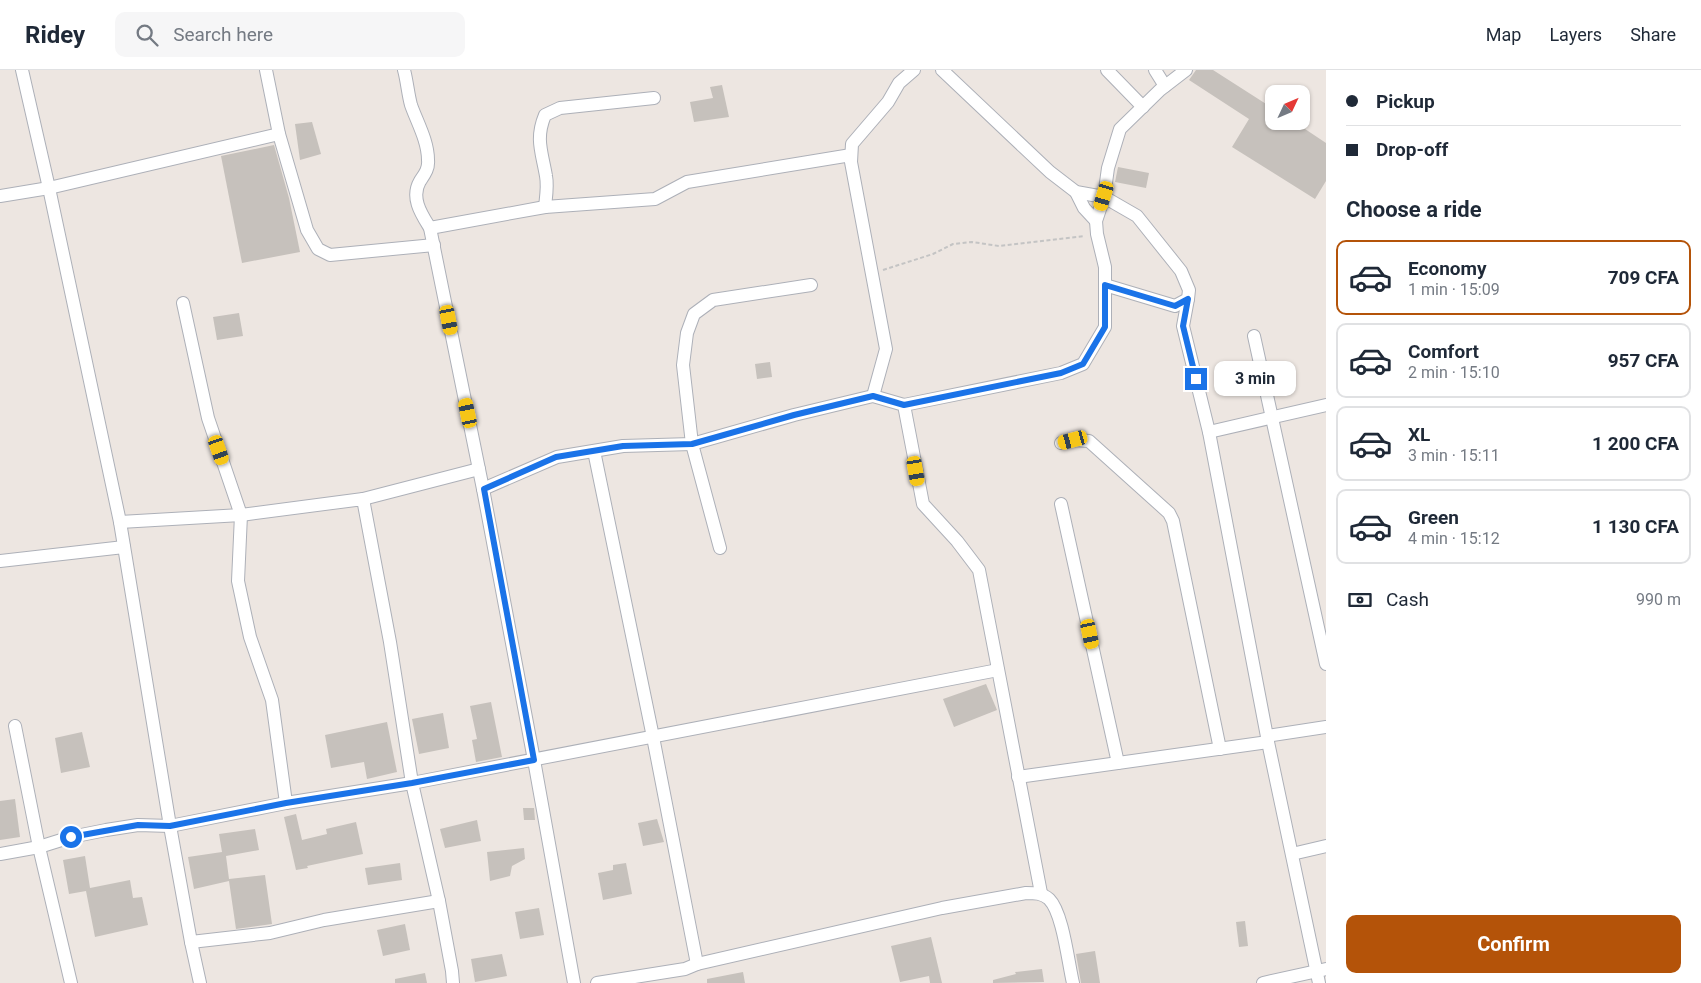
<!DOCTYPE html>
<html lang="en">
<head>
<meta charset="utf-8">
<style>
	body { margin:0; font-family:Roboto,sans-serif; background:#f6f6f7; color:#1f2937; height:100vh; display:flex; flex-direction:column; font-size:19px; white-space:nowrap }
	* { box-sizing:border-box; margin:0 }
	p { font-size:16px; color:#747a83 }
	.icon { flex:none; width:28px; height:28px; fill:none; stroke:currentColor; stroke-width:2; stroke-linecap:round; stroke-linejoin:round }
	.map { position:relative; flex:1; overflow:hidden }
	.panel { display:flex; flex-direction:column; background:#fff; width:375px }
	.panel>* { flex:none }
	.guide { display:grid; align-content:center; height:110px; padding:0 20px; background:#fff }
	.needle { width:32px; rotate:46deg }
	.fabs { position:absolute; left:1265px; top:15px; display:grid; gap:10px }
	.fabs a { display:grid; place-items:center; width:45px; height:45px; border-radius:10px; background:#fff; box-shadow:0 1px 4px #0004; font-size:25px }
	.end { position:absolute; width:22px; height:22px; margin:-11px; border:6px solid #1a73e8; background:#fff; box-shadow:0 0 0 2px #fff }
	.from { border-radius:50% }
	.bubble { position:absolute; height:35px; border-radius:10px; background:#fff; box-shadow:0 1px 4px #0004; font-size:16px; font-weight:700; line-height:35px; text-align:center }
	.car { position:absolute; width:15px; height:30px; margin:-15px -8px; border-radius:6px; box-shadow:0 0 4px 1px #0007; background:linear-gradient(#f5c518 24%,#345 0 40%,#f5c518 0 76%,#345 0 86%,#f5c518 0) }
	.guide b { display:flex; align-items:center; gap:18px; height:48px; font-size:19px }
	.guide b+b { border-top:1px solid #e0e1e3 }
	.guide i { width:12px; height:12px; background:#1f2937 }
	ul { padding:0; list-style:none }
	li { display:flex; align-items:center; gap:15px; height:75px; margin:0 10px 8px; padding:0 10px; border:2px solid #e0e1e3; border-radius:10px }
	li div { flex:1 }
	li b { display:block; font-size:19px }
	li em { font-style:normal; font-weight:700 }
	li.current { border-color:#b45309 }
	li>.icon { width:45px; height:45px; stroke-width:1.5 }
	h2 { padding:0 20px; font-size:22px; line-height:60px }
	.pay { display:flex; align-items:center; gap:12px; height:55px; padding:0 20px; font-size:19px }
	.pay p { margin-inline-start:auto }
	.cta { display:flex; gap:10px; margin-top:auto; padding:10px 20px }
	.cta a { flex:1; height:58px; border-radius:10px; background:#b45309; color:#fff; font-size:20px; font-weight:700; line-height:58px; text-align:center }
	header { display:flex; align-items:center; gap:30px; box-sizing:border-box; height:70px; padding:0 25px; background:#fff; border-bottom:1px solid #e0e1e3 }
	header strong { font-size:24px }
	nav { display:flex; gap:28px; margin-inline-start:auto; font-size:18px }
	.search { width:350px; height:45px; background:#f6f6f7; display:flex; align-items:center; gap:12px; box-sizing:border-box; padding:0 18px; border-radius:10px; color:#747a83; font-size:19px }
	main { display:flex; flex:1; min-height:0 }
	.map>svg:first-child { display:block }
	.building { fill:#c6c1bc }
	.lines { fill:none; stroke-linecap:round; stroke-linejoin:round }
	.minor-casing { stroke:#adb0b8; stroke-width:14 }
	.path { stroke:#c4c4c4; stroke-width:2; stroke-dasharray:4 2.5; stroke-linecap:butt }
	.minor { stroke:#fff; stroke-width:12 }
	.route { stroke:#1a73e8; stroke-width:6 }
</style>
</head>
<body>
<header>
<strong>Ridey</strong>
<div class="search"><svg class="icon" aria-label="search" viewBox="0 0 24 24"><circle cx="10" cy="10" r="6"/><path d="M15 15l6 6"/></svg>Search here</div>
<nav><a>Map</a><a>Layers</a><a>Share</a></nav>
</header>
<main>
<div class="map">
<svg width="1326" height="913" viewBox="0 0 1326 913">
	<rect width="100%" height="100%" fill="#ede6e1"/>
	<!-- building -->
	<g class="building">
		<path d="M 1196,0 L 1213,0 L 1274,39 L 1274,51 L 1293,51 L 1326,73 L 1326,111 L 1315,129 L 1232,77 L 1249,49 L 1189,10 Z"/>
		<path d="M 722,15 L 729,47 L 694,52 L 690,32 L 713,28 L 710,17 Z"/>
		<path d="M 312,52 L 321,84 L 300,90 L 295,54 Z"/>
		<path d="M 274,75 L 289,128 L 300,182 L 242,193 L 221,86 Z"/>
		<path d="M 1118,97 L 1149,103 L 1146,118 L 1115,112 Z"/>
		<path d="M 239,243 L 243,266 L 217,270 L 213,247 Z"/>
		<path d="M 770,292 L 772,307 L 757,309 L 755,294 Z"/>
		<path d="M 986,614 L 997,640 L 954,657 L 943,629 Z"/>
		<path d="M 491,632 L 502,687 L 476,692 L 472,670 L 477,669 L 470,636 Z"/>
		<path d="M 443,643 L 449,678 L 419,684 L 412,649 Z"/>
		<path d="M 387,652 L 397,702 L 367,709 L 364,692 L 331,698 L 325,665 Z"/>
		<path d="M 82,662 L 90,697 L 61,703 L 55,668 Z"/>
		<path d="M 15,729 L 20,767 L 0,770 L 0,731 Z"/>
		<path d="M 523,738 L 534,738 L 535,750 L 524,750 Z"/>
		<path d="M 296,744 L 302,770 L 327,764 L 326,759 L 356,752 L 363,784 L 307,796 L 308,798 L 296,800 L 284,747 Z"/>
		<path d="M 657,749 L 664,772 L 643,776 L 638,753 Z"/>
		<path d="M 477,750 L 481,771 L 445,778 L 440,759 Z"/>
		<path d="M 255,759 L 259,780 L 226,786 L 229,809 L 265,805 L 272,854 L 236,859 L 229,811 L 194,819 L 188,787 L 222,782 L 219,764 Z"/>
		<path d="M 524,778 L 525,789 L 512,796 L 510,806 L 490,811 L 487,782 Z"/>
		<path d="M 85,786 L 90,818 L 130,810 L 133,828 L 142,827 L 148,855 L 95,867 L 86,821 L 69,824 L 63,790 Z"/>
		<path d="M 400,793 L 402,810 L 368,815 L 365,798 Z"/>
		<path d="M 626,793 L 632,824 L 603,830 L 598,803 L 613,800 L 613,795 Z"/>
		<path d="M 539,838 L 544,865 L 520,869 L 515,842 Z"/>
		<path d="M 1245,851 L 1248,876 L 1239,877 L 1236,852 Z"/>
		<path d="M 405,854 L 410,880 L 383,886 L 377,860 Z"/>
		<path d="M 931,867 L 942,913 L 930,913 L 929,906 L 900,912 L 891,876 Z"/>
		<path d="M 1095,881 L 1100,913 L 1081,913 L 1076,884 Z"/>
		<path d="M 502,884 L 507,906 L 475,912 L 471,889 Z"/>
		<path d="M 1042,899 L 1044,912 L 993,913 L 993,910 L 1016,904 L 1015,902 Z"/>
		<path d="M 743,902 L 745,913 L 707,913 L 707,909 Z"/>
		<path d="M 425,903 L 427,913 L 395,913 L 395,909 Z"/>
	</g>
	<g class="lines">
		<!-- minor casing -->
		<g class="minor-casing">
			<g id="minor">
				<path d="M 22,0 L 49,118 L 120,452 L 170,756 L 191,872 L 200,913"/>
				<path d="M 266,0 L 279,64 L 307,160 L 318,179 L 330,185 L 434,175"/>
				<path d="M 404,0 C 407,11 408,24 411,35 C 417,52 428,71 428,90 C 429,99 424,105 420,111 C 410,128 422,145 430,158 L 483,419 L 534,690 L 574,913"/>
				<path d="M 942,0 L 1050,102 L 1076,122 L 1104,127 L 1137,146 L 1181,201 L 1189,220 L 1188,229 L 1175,236 L 1105,215"/>
				<path d="M 1107,0 L 1143,37"/>
				<path d="M 1155,0 L 1165,16"/>
				<path d="M 1076,122 L 1084,138 L 1096,151"/>
				<path d="M 0,126 L 49,118 L 279,64"/>
				<path d="M 545,137 C 546,127 548,116 546,106 C 542,82 535,69 545,45 L 560,38 L 654,28"/>
				<path d="M 430,158 L 545,137 L 655,129 L 687,112 L 851,85"/>
				<path d="M 1188,229 L 1183,256 L 1209,362 L 1268,672 L 1319,913"/>
				<path d="M 183,233 L 208,348 L 241,445 L 238,511 L 250,567 L 272,630 L 286,733"/>
				<path d="M 1254,266 L 1326,594"/>
				<path d="M 873,326 L 886,279 L 851,92 L 852,74 L 888,32 L 899,13 L 914,0"/>
				<path d="M 904,335 L 1061,303 L 1083,294 L 1105,257 L 1105,197 L 1097,164 L 1096,151 L 1104,127 L 1108,98 L 1120,59 L 1160,20 L 1186,0"/>
				<path d="M 1209,362 L 1326,335"/>
				<path d="M 1061,373 L 1073,370 L 1089,371 L 1169,443 L 1173,451 L 1220,679"/>
				<path d="M 594,381 L 653,667 L 697,894"/>
				<path d="M 483,419 L 557,387 L 623,376 L 692,374 L 794,345 L 873,326 L 904,335 L 923,434 L 957,471 L 979,500 L 1041,823"/>
				<path d="M 363,429 L 479,399"/>
				<path d="M 1061,434 L 1118,693"/>
				<path d="M 120,452 L 241,445 L 363,429 L 390,572 L 412,713 L 439,831 L 452,901 L 453,913"/>
				<path d="M 720,478 L 692,374 L 683,295 L 687,263 L 694,244 L 713,230 L 811,215"/>
				<path d="M 0,491 L 124,477"/>
				<path d="M 15,656 L 39,777 L 71,913"/>
				<path d="M 1267,666 L 1326,657"/>
				<path d="M 1018,707 L 1268,672"/>
				<path d="M 0,784 L 39,777 L 71,767 L 106,760 L 138,755 L 170,756 L 286,733 L 412,713 L 998,600"/>
				<path d="M 1292,784 L 1326,776"/>
				<path d="M 191,872 L 270,863 L 324,850 L 439,831"/>
				<path d="M 597,913 L 685,899 L 697,894 L 942,838 L 1026,823 C 1035,823 1042,823 1049,829 C 1063,843 1068,892 1073,913"/>
				<path d="M 1263,913 L 1326,899"/>
			</g>
		</g>
		<!-- path -->
		<path class="path" d="M 883,200 L 933,184 L 953,174 L 972,172 L 999,176 L 1085,166"/>
		<!-- minor -->
		<use href="#minor" class="minor"/>
	</g>
	<g class="lines">
		<!-- route -->
		<path class="route" d="M 71,767 L 138,755 L 170,756 L 286,733 L 412,713 L 534,690 L 484,419 L 556,387 L 623,376 L 692,374 L 794,345 L 873,326 L 904,335 L 1061,303 L 1083,294 L 1105,257 L 1105,215 L 1175,236 L 1188,229 L 1183,256 L 1196,309"/>
	</g>
</svg>
<div class="fabs">
<a><svg class="needle" viewBox="-14 -14 28 28"><path d="M0-13l5 13h-10z" fill="#e53935"/><path d="M0 13l5-13h-10z" fill="#747a83"/></svg></a>
</div>
<i class="end from" style="left:71px;top:767px"></i>
<i class="end" style="left:1196px;top:309px"></i>
<div class="bubble" style="left:1214px;top:291px;width:82px">3 min</div>
<i class="car" style="left:1104px;top:126px;rotate:197deg"></i>
<i class="car" style="left:449px;top:250px;rotate:169deg"></i>
<i class="car" style="left:468px;top:343px;rotate:348deg"></i>
<i class="car" style="left:1073px;top:370px;rotate:255deg"></i>
<i class="car" style="left:219px;top:380px;rotate:161deg"></i>
<i class="car" style="left:916px;top:401px;rotate:170deg"></i>
<i class="car" style="left:1090px;top:564px;rotate:168deg"></i>
</div>
<section class="panel">
<div class="guide">
<b><i class="from"></i>Pickup</b>
<b><i></i>Drop-off</b>
</div>
<h2>Choose a ride</h2>
<ul>
<li class="current"><svg class="icon" aria-label="car" viewBox="0 0 24 24"><path d="M5 17H2v-5l4-1 3-4h7l3 4 3 1v5h-3M9 17h6M6 11h13"/><circle cx="7" cy="17" r="2"/><circle cx="17" cy="17" r="2"/></svg><div><b>Economy</b><p>1 min · 15:09</p></div><em>709 CFA</em></li>
<li><svg class="icon" aria-label="car" viewBox="0 0 24 24"><path d="M5 17H2v-5l4-1 3-4h7l3 4 3 1v5h-3M9 17h6M6 11h13"/><circle cx="7" cy="17" r="2"/><circle cx="17" cy="17" r="2"/></svg><div><b>Comfort</b><p>2 min · 15:10</p></div><em>957 CFA</em></li>
<li><svg class="icon" aria-label="car" viewBox="0 0 24 24"><path d="M5 17H2v-5l4-1 3-4h7l3 4 3 1v5h-3M9 17h6M6 11h13"/><circle cx="7" cy="17" r="2"/><circle cx="17" cy="17" r="2"/></svg><div><b>XL</b><p>3 min · 15:11</p></div><em>1 200 CFA</em></li>
<li><svg class="icon" aria-label="car" viewBox="0 0 24 24"><path d="M5 17H2v-5l4-1 3-4h7l3 4 3 1v5h-3M9 17h6M6 11h13"/><circle cx="7" cy="17" r="2"/><circle cx="17" cy="17" r="2"/></svg><div><b>Green</b><p>4 min · 15:12</p></div><em>1 130 CFA</em></li>
</ul>
<div class="pay"><svg class="icon" aria-label="cash" viewBox="0 0 24 24"><path d="M3 7h18v10H3z"/><circle cx="12" cy="12" r="2"/></svg>Cash<p>990 m</p></div>
<div class="cta"><a>Confirm</a></div>
</section>
</main>
</body>
</html>
